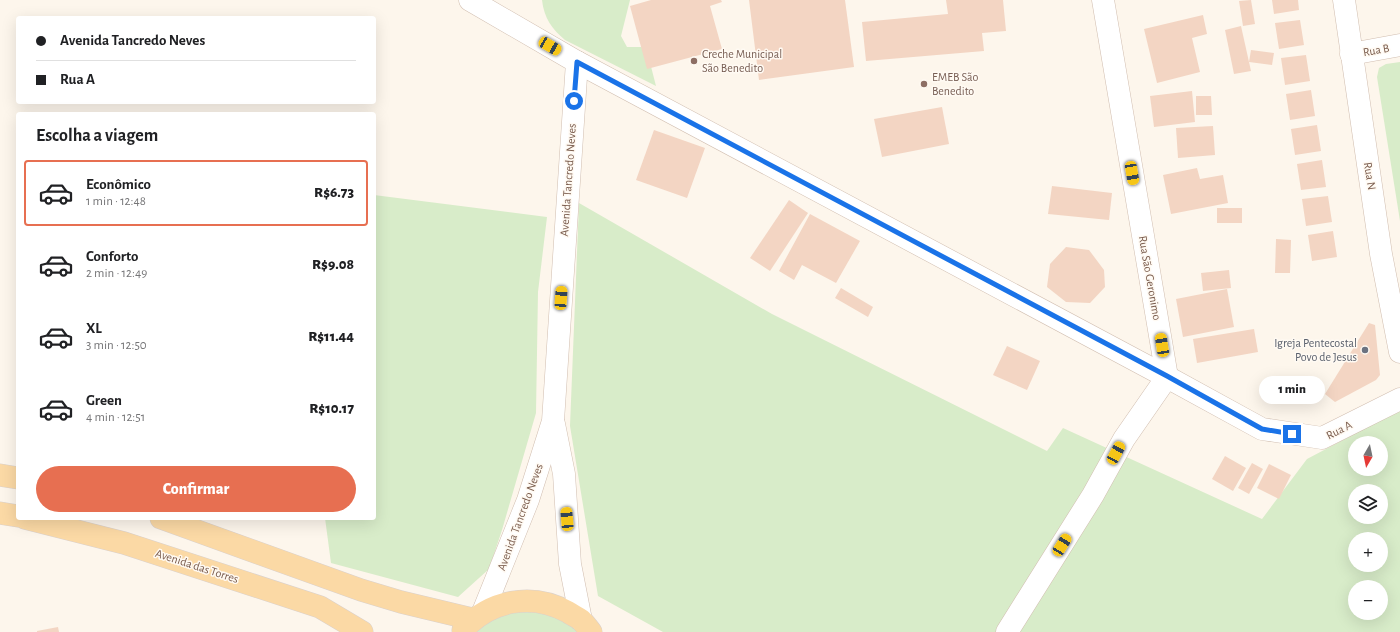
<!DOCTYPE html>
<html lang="pt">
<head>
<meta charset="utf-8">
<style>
	body { margin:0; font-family:"Alegreya Sans",sans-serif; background:#f2f2f2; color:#202124; height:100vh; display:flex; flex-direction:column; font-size:15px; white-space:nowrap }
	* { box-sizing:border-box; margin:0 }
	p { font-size:13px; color:#757577 }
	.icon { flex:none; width:22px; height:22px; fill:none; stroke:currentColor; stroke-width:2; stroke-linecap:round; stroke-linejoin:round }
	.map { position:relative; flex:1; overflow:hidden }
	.sheet { position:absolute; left:16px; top:112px; width:360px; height:408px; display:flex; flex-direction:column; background:#fff; border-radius:4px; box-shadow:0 4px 16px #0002 }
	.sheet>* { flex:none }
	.banner { position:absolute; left:16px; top:16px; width:360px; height:88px; border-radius:4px; box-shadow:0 4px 16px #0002; display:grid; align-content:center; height:88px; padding:0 20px; background:#fff }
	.needle { width:26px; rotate:189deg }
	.fabs { position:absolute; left:1348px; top:436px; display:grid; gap:8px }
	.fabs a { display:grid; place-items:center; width:40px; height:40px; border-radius:50%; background:#fff; box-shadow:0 4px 16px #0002; font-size:20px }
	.end { position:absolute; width:18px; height:18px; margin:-9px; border:5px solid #1a73e8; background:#fff; box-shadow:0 0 0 2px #fff }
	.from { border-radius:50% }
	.bubble { position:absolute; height:28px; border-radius:14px; background:#fff; box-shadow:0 4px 16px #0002; font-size:13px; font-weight:800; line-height:28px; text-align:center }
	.car { position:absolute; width:12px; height:24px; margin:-12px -6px; border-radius:5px; box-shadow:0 0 3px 1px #0007; background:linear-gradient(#f5c518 24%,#345 0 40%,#f5c518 0 76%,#345 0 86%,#f5c518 0) }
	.banner b { display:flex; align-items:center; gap:14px; height:38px; font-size:15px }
	.banner b+b { border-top:1px solid #e0e0e0 }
	.banner i { width:10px; height:10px; background:#202124 }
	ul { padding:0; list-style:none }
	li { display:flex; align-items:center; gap:12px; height:66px; margin:0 8px 6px; padding:0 12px; border:2px solid transparent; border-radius:4px }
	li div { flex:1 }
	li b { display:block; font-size:15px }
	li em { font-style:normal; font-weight:800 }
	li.current { border-color:#e76f51 }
	li>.icon { width:36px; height:36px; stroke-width:1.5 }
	h2 { padding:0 20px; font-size:18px; line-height:48px }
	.cta { display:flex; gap:8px; margin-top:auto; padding:8px 20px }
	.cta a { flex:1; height:46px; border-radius:24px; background:#e76f51; color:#fff; font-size:16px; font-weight:800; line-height:46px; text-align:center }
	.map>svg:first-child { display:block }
	.green { fill:#d8ecc9; fill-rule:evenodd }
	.building { fill:#f3d5c3 }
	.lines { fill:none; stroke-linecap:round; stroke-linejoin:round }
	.minor-casing { stroke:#d1beb0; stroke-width:23 }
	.major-casing { stroke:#dad1cd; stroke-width:23 }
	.minor { stroke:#fff; stroke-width:22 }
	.major { stroke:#fbd9a5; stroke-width:22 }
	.route { stroke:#1a73e8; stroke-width:5 }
	.education-dot { fill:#8d6e63; stroke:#fffaf3; stroke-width:1.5 }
	.worship-dot { fill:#6b7280; stroke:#fffaf3; stroke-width:1.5 }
	.labels { text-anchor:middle; stroke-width:3; stroke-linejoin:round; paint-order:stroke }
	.street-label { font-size:12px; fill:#7a5c4d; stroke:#fffaf3 }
	.education-label { font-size:12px; fill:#785e54; stroke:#fffaf3; text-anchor:start }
	.worship-label { font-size:12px; fill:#5b616d; stroke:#fffaf3; text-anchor:end }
</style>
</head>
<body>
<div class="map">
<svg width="1400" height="632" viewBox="0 0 1400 632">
	<rect width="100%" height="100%" fill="#fdf6ec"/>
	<!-- green -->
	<g class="green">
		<path d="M 542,0 L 630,0 L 621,36 L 627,47 L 646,47 L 656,86 L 565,40 C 552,29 544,18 542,0 Z"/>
		<path d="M 1400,62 L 1400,221 L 1377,77 L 1379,68 L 1386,64 Z"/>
		<path d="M 374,195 L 547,217 L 538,292 L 536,413 L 502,530 L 489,569 L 458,597 L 331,563 L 325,518 L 374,518 Z"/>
		<path d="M 579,203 L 772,314 L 1047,451 L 1063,428 L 1262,519 L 1307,459 L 1400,410 L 1400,632 L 663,632 L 598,596 L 570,426 ZM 1355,443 L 1381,443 L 1381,469 L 1355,469 ZM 1355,491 L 1381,491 L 1381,517 L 1355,517 ZM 1355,539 L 1381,539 L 1381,565 L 1355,565 ZM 1355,587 L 1381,587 L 1381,613 L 1355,613 Z"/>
		<path d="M 508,608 L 558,613 L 581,632 L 468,632 Z"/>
	</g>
	<!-- building -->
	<g class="building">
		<path d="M 651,0 L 721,0 L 722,2 L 710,6 L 722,49 L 647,69 L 630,6 Z"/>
		<path d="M 749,0 L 845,0 L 854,67 L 759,80 Z"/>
		<path d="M 946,0 L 1003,0 L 1006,31 L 982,33 L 984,51 L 866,61 L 862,22 L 948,14 Z"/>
		<path d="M 1251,0 L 1255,24 L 1243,26 L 1239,1 Z"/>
		<path d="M 1272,0 L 1298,0 L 1299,10 L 1274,14 Z"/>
		<path d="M 1203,15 L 1207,34 L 1192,38 L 1200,72 L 1157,83 L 1144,29 Z"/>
		<path d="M 1300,20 L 1304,45 L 1279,49 L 1275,23 Z"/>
		<path d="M 1241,26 L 1251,71 L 1234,74 L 1225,30 Z"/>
		<path d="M 1251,50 L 1274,53 L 1272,65 L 1249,62 Z"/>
		<path d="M 1306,55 L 1310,81 L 1285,85 L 1281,58 Z"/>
		<path d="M 1311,90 L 1315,116 L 1290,120 L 1286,94 Z"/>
		<path d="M 1192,91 L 1195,122 L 1154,127 L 1150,96 Z"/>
		<path d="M 1196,96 L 1211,96 L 1212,115 L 1196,115 Z"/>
		<path d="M 942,107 L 949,144 L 882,157 L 874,119 Z"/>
		<path d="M 1317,125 L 1321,151 L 1295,155 L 1291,129 Z"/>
		<path d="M 1213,126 L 1215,155 L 1178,158 L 1176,128 Z"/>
		<path d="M 654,130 L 705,148 L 687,198 L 636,180 Z"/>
		<path d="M 1322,160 L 1326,187 L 1301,190 L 1297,164 Z"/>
		<path d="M 1197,168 L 1200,179 L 1223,175 L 1228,203 L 1171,214 L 1163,175 Z"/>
		<path d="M 1052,186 L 1112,193 L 1109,220 L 1048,214 Z"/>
		<path d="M 1328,196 L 1332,222 L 1306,226 L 1302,199 Z"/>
		<path d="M 789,200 L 808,213 L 770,271 L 750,258 Z"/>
		<rect x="1217" y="208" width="25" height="15"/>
		<path d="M 810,214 L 860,241 L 836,283 L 802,265 L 794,280 L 779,271 Z"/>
		<path d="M 1333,231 L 1337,257 L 1312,261 L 1308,235 Z"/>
		<path d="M 1276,239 L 1291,240 L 1290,273 L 1275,273 Z"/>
		<path d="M 1066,247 L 1089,250 L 1104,270 L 1105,287 L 1090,303 L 1066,302 L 1047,287 L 1050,264 Z"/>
		<path d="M 1229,270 L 1231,288 L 1203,291 L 1201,273 Z"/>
		<path d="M 841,288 L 873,307 L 868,317 L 835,298 Z"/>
		<path d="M 1227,289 L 1234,327 L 1183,337 L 1176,299 Z"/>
		<path d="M 1369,323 L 1375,325 L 1380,375 L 1376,380 L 1335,402 L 1325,394 Z"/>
		<path d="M 1254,329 L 1258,352 L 1197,363 L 1193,339 Z"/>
		<path d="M 1007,346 L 1040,361 L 1027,390 L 993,375 Z"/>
		<path d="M 1225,456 L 1246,468 L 1233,491 L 1212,479 Z"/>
		<path d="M 1252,463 L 1263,469 L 1249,494 L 1238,488 Z"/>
		<path d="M 1269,464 L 1291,475 L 1279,499 L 1257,488 Z"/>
		<path d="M 58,627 L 59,632 L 37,632 L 37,631 Z"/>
	</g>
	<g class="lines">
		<!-- minor casing -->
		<g class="minor-casing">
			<g id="minor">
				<path d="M 470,0 L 577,62 L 553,421 L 528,500 L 483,612"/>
				<path d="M 1344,0 L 1381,254 L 1400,352"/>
				<path d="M 1351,54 L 1400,45"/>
				<path d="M 577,62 L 1167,377 L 1262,429 L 1322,438 L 1400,399"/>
				<path d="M 554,424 L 564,474 L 570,564 L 581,620"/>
				<path d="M 1007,632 L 1093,495 L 1124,439 L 1167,377 L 1103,0"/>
			</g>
		</g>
		<!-- major casing -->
		<g class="major-casing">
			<g id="major">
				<path d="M 0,475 L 18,478"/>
				<path d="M 0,513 L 18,516"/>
				<path d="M 25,518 L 124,543 L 320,607 L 362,632"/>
				<path d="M 161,518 L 361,590 L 401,602 L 472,619"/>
				<path d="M 463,630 C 490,600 532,592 568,612 C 572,615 577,617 581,620 C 585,624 588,628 591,632"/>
			</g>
		</g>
		<!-- minor -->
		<use href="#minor" class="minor"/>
		<!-- major -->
		<use href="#major" class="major"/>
	</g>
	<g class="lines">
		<!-- route -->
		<path class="route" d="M 574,101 L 577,62 L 1167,376 L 1262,429 L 1292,434"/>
	</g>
	<!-- markers -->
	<g class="education-dot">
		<circle cx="694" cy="61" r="4"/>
		<circle cx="924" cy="84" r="4"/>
	</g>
	<circle class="worship-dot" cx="1365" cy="350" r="4"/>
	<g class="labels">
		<!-- street labels -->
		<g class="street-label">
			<text transform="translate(1376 50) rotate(-10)" y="4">Rua B</text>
			<text transform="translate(1370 176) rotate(81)" y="4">Rua N</text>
			<text transform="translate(568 180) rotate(-86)" y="4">Avenida Tancredo Neves</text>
			<text transform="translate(1150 278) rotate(80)" y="4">Rua São Geronimo</text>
			<text transform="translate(1339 430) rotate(-27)" y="4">Rua A</text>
			<text transform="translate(520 517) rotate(-70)" y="4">Avenida Tancredo Neves</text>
			<text transform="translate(197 566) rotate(18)" y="4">Avenida das Torres</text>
		</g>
		<!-- education labels -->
		<g class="education-label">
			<text x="702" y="58">Creche Municipal<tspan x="702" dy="14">São Benedito</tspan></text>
			<text x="932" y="81">EMEB São<tspan x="932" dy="14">Benedito</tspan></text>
		</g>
		<!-- worship labels -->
		<g class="worship-label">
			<text x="1357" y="347">Igreja Pentecostal<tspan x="1357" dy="14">Povo de Jesus</tspan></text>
		</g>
	</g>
</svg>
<div class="fabs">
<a><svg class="needle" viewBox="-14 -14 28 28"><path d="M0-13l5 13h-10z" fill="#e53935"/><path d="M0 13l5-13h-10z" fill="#757577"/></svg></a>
<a><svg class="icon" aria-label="layers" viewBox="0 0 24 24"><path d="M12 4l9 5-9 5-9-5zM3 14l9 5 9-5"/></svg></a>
<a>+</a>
<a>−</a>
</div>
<i class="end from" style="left:574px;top:101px"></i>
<i class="end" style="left:1292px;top:434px"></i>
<div class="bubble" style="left:1259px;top:376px;width:66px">1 min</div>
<i class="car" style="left:550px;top:46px;rotate:120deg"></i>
<i class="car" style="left:1132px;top:173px;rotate:170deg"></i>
<i class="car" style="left:561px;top:298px;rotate:4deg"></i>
<i class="car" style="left:1162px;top:345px;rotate:351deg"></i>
<i class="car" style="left:1116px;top:453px;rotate:28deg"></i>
<i class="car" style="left:567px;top:519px;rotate:355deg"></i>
<i class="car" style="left:1062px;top:545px;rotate:32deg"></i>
<div class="banner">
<b><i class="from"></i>Avenida Tancredo Neves</b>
<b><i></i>Rua A</b>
</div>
<section class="sheet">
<h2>Escolha a viagem</h2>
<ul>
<li class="current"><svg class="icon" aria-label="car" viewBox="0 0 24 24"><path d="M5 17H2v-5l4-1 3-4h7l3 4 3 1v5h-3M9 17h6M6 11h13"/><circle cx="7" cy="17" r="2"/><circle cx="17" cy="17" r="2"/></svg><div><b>Econômico</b><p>1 min · 12:48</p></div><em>R$6.73</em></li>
<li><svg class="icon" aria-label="car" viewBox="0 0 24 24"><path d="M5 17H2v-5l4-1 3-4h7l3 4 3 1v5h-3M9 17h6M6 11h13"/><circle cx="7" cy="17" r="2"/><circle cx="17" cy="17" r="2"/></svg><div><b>Conforto</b><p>2 min · 12:49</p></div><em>R$9.08</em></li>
<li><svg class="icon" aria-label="car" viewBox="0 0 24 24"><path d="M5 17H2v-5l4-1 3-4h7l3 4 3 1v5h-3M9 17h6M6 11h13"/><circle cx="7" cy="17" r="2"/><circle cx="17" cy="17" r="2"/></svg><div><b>XL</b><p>3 min · 12:50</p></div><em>R$11.44</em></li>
<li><svg class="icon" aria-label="car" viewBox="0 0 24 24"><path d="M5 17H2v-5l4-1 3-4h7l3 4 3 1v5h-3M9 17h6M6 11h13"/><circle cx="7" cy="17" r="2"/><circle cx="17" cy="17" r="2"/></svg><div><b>Green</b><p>4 min · 12:51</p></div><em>R$10.17</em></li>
</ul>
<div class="cta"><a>Confirmar</a></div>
</section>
</div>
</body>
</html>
